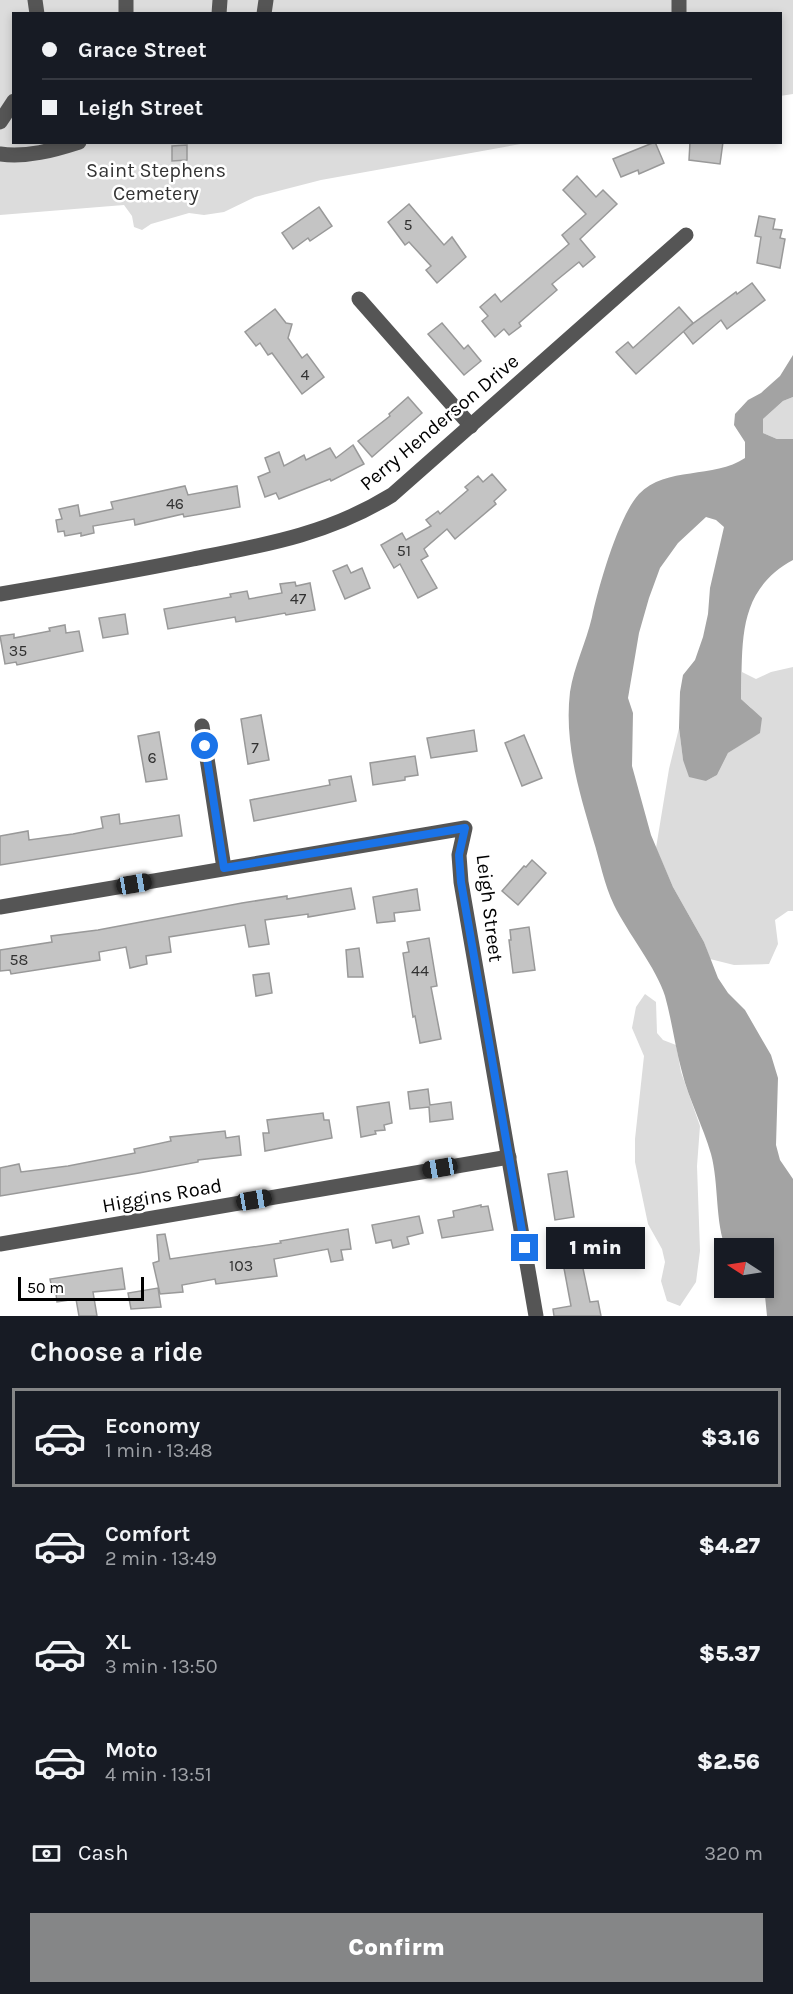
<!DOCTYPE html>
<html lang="en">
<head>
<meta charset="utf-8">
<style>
	body { margin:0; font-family:Karla,sans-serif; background:#20242c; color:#f1f3f6; height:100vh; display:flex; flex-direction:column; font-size:22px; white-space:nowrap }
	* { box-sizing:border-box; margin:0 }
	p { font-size:20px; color:#9ea1a6 }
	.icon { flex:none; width:33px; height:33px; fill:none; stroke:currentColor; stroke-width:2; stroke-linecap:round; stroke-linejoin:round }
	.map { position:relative; height:1316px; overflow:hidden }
	.drawer { display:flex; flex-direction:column; background:#171b24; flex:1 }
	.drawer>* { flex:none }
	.guide { position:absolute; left:12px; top:12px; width:770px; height:132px; border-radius:0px; box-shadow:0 3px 9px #0003; display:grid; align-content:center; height:132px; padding:0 30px; background:#171b24 }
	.needle { width:39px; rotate:282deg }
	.controls { position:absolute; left:714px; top:1238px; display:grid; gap:12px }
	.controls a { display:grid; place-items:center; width:60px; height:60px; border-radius:0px; background:#171b24; box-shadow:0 3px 9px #0003; font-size:30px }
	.scale { position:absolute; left:18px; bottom:15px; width:126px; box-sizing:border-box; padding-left:6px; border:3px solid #000; border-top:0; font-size:16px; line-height:21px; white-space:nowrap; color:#000; -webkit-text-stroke:4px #fff; paint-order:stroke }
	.end { position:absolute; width:27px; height:27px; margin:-14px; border:8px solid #1a73e8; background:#fff; box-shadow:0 0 0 3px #fff }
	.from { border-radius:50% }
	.bubble { position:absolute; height:42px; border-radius:0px; background:#171b24; box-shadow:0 3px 9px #0003; font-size:20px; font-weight:800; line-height:42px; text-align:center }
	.car { position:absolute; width:18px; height:36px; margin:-18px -9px; border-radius:8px; box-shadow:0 0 4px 2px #0007; background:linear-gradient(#222 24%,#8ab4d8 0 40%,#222 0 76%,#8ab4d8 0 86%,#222 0) }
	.guide b { display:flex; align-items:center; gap:21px; height:57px; font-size:22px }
	.guide b+b { border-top:2px solid #363941 }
	.guide i { width:15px; height:15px; background:#f1f3f6 }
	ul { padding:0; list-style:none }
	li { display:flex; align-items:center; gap:18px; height:99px; margin:0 12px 9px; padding:0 18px; border:3px solid transparent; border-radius:0px }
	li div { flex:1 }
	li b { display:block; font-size:22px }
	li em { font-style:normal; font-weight:800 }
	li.selected { border-color:#858687 }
	li>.icon { width:54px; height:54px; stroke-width:1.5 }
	h2 { padding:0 30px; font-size:27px; line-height:72px }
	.pay { display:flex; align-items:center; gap:15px; height:66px; padding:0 30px; font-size:22px }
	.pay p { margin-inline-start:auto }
	.cta { display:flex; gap:12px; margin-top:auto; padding:12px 30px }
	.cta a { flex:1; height:69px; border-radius:0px; background:#858687; color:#fff; font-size:24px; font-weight:800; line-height:69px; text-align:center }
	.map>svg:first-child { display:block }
	.green { fill:#dcdcdc }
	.water { fill:#a3a3a3 }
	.building { fill:#c4c4c4; stroke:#999; stroke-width:1.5 }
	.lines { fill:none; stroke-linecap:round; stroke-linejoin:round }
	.minor { stroke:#555; stroke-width:15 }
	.route { stroke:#1a73e8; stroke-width:8 }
	.labels { text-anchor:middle; stroke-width:5; stroke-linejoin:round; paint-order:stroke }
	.number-label { font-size:16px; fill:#313131 }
	.park-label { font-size:20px; fill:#333; stroke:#fff }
	.street-label { font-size:20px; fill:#000; stroke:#fff }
</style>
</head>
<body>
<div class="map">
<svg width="793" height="1316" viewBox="0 0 793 1316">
	<rect width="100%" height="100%" fill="#fff"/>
	<!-- green -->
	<g class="green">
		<path d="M 0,0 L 793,0 L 793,94 L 780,96 L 780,14 L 14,14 L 14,142 L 526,143 L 321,180 L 255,197 L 224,212 L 204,215 L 189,213 L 151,224 L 142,230 L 134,227 L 132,216 L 124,205 L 0,215 Z"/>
		<path d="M 793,397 L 793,439 L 777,439 L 763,433 L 763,419 L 783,401 Z"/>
		<path d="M 793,667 L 793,911 L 788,911 L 775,920 L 778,944 L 769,964 L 734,965 L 710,959 L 704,942 L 673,887 L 656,848 L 669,769 L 679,728 L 683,760 L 706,781 L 717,775 L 728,753 L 760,732 L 751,708 L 741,699 L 742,672 L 756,679 L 771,672 Z"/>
		<path d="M 645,994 L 656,1002 L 657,1033 L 663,1040 L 676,1045 L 681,1072 L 700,1126 L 697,1166 L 700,1251 L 696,1282 L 680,1306 L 667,1301 L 661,1281 L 665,1262 L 662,1249 L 648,1224 L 635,1162 L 635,1139 L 644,1056 L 632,1028 L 636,1007 Z"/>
	</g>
	<!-- water -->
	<path class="water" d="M 793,355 L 793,397 L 783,401 L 763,419 L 763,433 L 777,439 L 793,439 L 793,560 C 736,591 743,643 741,699 L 762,718 L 760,733 L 728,753 L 717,775 L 706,781 L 689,777 L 683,760 L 679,728 L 680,692 L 683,675 L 695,660 L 703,637 L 708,614 L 710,588 L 724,527 L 716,520 L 706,517 L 678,543 L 660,568 L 649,598 L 639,633 L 628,698 L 633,713 L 632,766 L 651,835 L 673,887 L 704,942 L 718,978 L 728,993 L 745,1010 L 771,1055 L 778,1078 L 776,1145 L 780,1160 L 793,1179 L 793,1316 L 767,1316 L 765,1296 L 761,1287 L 764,1287 L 764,1248 L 726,1248 C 715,1224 719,1183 711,1154 C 703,1126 689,1100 682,1072 C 675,1047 672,1021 665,996 C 657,969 627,932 614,905 C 604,884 600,861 593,839 C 579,791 564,743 570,692 C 574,666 586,643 592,617 C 598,588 619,515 639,494 C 666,466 714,479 745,458 L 745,442 L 734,425 L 735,414 L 748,400 L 761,393 L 780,376 Z"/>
	<!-- building -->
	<g class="building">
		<path d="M 655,142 L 664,163 L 639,174 L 638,170 L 621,177 L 613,159 Z"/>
		<path d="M 690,142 L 723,142 L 720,164 L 689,160 Z"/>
		<path d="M 187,145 L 187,160 L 172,161 L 172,146 Z"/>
		<path d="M 577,176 L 596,197 L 603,190 L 617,204 L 580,239 L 595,257 L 583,267 L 579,262 L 552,284 L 557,290 L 519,323 L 521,326 L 509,335 L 504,329 L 495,337 L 482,321 L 488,316 L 480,307 L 495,294 L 501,302 L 569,244 L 562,235 L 586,214 L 563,190 Z"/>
		<path d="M 409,204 L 444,245 L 452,237 L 466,257 L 437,283 L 426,270 L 431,266 L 409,242 L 405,245 L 388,222 Z"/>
		<path d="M 319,207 L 332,226 L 310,241 L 308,238 L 293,249 L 282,233 Z"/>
		<path d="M 759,216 L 775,219 L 773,229 L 782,230 L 780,238 L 785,239 L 780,268 L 757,263 L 761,237 L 755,236 Z"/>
		<path d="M 752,283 L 765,300 L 727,329 L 721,320 L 693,344 L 683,331 L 736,292 L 737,294 Z"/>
		<path d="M 679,307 L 693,323 L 636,374 L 616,352 L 628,342 L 633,348 Z"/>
		<path d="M 275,309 L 286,323 L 292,324 L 288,338 L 302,358 L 307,354 L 324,377 L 302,394 L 272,353 L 268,355 L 260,343 L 256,346 L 245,332 Z"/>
		<path d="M 442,323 L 464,349 L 468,345 L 481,361 L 464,375 L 428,334 Z"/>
		<path d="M 408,397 L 422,413 L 372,457 L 358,441 L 390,416 L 389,414 Z"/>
		<path d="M 353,445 L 364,464 L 331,481 L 330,479 L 279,499 L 276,493 L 265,497 L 258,477 L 270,472 L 265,458 L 279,452 L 284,466 L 304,455 L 306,460 L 330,448 L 336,458 Z"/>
		<path d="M 492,474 L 506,490 L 494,501 L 496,504 L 455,539 L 447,529 L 424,549 L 428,556 L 421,560 L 437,588 L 418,598 L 400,564 L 394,568 L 381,545 L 402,533 L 406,540 L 431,526 L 426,520 L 438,511 L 440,514 L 468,490 L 465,487 L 478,476 L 483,482 Z"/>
		<path d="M 185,486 L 188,495 L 237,486 L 240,507 L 184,517 L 183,514 L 135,525 L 134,519 L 93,526 L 94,533 L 81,536 L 81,533 L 65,536 L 64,531 L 58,532 L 56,520 L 62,519 L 59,509 L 78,505 L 80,516 L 113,509 L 111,502 Z"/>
		<path d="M 347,565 L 351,573 L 362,568 L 370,588 L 345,599 L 333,571 Z"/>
		<path d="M 295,582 L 296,586 L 310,583 L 315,610 L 286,615 L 285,613 L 236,622 L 235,617 L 168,629 L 164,609 L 231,597 L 230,594 L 247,591 L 249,599 L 282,593 L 280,584 Z"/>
		<path d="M 125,614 L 128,634 L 103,638 L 99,618 Z"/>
		<path d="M 65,625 L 66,633 L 79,631 L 83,651 L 17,665 L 16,662 L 5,664 L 0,636 L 14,634 L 14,638 L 50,631 L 49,628 Z"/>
		<path d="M 261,715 L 269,760 L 248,764 L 241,719 Z"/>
		<path d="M 474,730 L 477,751 L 431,758 L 427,738 Z"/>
		<path d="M 159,732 L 167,779 L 146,782 L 138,736 Z"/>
		<path d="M 524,735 L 542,778 L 522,786 L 505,743 Z"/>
		<path d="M 415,756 L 418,775 L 405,777 L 405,780 L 373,785 L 370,763 Z"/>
		<path d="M 351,776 L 356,801 L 254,821 L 250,800 L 330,785 L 329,780 Z"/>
		<path d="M 119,814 L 120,824 L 179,815 L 182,836 L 0,865 L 0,836 L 28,831 L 29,840 L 73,834 L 103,828 L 101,817 Z"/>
		<path d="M 532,860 L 546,873 L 518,905 L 502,891 L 524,866 L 526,867 Z"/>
		<path d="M 351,888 L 355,909 L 308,917 L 308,914 L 265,920 L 269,944 L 249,947 L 245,925 L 169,937 L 171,952 L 146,956 L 147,964 L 130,968 L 126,947 L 99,952 L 100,960 L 11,974 L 10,970 L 0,971 L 0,950 L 52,942 L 51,936 L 98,930 L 242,903 L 287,896 L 287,899 Z"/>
		<path d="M 417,889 L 420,910 L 394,913 L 395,921 L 377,923 L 373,897 Z"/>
		<path d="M 529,927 L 535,970 L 513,973 L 509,940 L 511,940 L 510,930 Z"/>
		<path d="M 429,938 L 437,986 L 431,987 L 441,1039 L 420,1043 L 415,1016 L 413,1017 L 403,953 L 409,952 L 407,942 Z"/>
		<path d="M 359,948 L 363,977 L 348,977 L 346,950 Z"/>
		<path d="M 269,973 L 272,993 L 256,996 L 253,975 Z"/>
		<path d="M 428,1089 L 430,1105 L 451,1102 L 453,1119 L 430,1122 L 429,1107 L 410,1109 L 408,1092 Z"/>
		<path d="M 389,1102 L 392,1123 L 384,1125 L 385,1130 L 375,1131 L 376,1134 L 361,1137 L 357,1107 Z"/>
		<path d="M 323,1113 L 324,1120 L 329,1120 L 332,1138 L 265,1151 L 263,1133 L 269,1133 L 267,1120 Z"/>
		<path d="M 225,1131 L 226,1138 L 239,1136 L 241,1155 L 198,1160 L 198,1162 L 139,1173 L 0,1196 L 0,1168 L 19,1164 L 21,1172 L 68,1166 L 135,1153 L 134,1149 L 171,1141 L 170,1137 Z"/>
		<path d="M 567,1171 L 574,1217 L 555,1220 L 548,1174 Z"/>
		<path d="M 481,1205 L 481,1207 L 488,1206 L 493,1230 L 442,1238 L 438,1220 L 454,1217 L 453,1211 Z"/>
		<path d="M 419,1216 L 423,1233 L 407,1237 L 409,1244 L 393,1248 L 391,1240 L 376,1243 L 372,1225 Z"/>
		<path d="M 348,1229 L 351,1249 L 341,1250 L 343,1260 L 331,1262 L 328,1249 L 274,1259 L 277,1276 L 216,1284 L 215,1279 L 182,1285 L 183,1292 L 160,1294 L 153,1263 L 159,1261 L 157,1235 L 165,1234 L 170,1259 L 281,1243 L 280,1241 Z"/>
		<path d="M 581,1259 L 590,1302 L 598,1301 L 601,1316 L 554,1316 L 553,1309 L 571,1306 L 563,1263 Z"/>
		<path d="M 122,1268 L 125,1289 L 93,1292 L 97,1316 L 79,1316 L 76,1299 L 57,1302 L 56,1294 L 53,1294 L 50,1279 Z"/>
		<path d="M 158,1288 L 161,1307 L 131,1309 L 128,1293 Z"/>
	</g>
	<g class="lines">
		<!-- minor -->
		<g class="minor">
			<path d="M 35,0 L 37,14"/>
			<path d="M 126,0 L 126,14"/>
			<path d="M 219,14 L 220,0"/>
			<path d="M 264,14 L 266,0"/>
			<path d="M 679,14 L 679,0"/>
			<path d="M 0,122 L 14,101"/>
			<path d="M 0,154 C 26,158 54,150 79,142"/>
			<path d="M 359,299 L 471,426"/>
			<path d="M 0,594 C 65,583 129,572 193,559 C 265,545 329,534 392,495 L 686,235"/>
			<path d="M 202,726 L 224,868"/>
			<path d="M 0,907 L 465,828 L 459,855 L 461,882 L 536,1316"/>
			<path d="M 0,1244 L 509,1157"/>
		</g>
	</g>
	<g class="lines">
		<!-- route -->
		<path class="route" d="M 205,746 L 224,868 L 465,828 L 459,855 L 461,882 L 525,1248"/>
	</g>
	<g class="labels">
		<!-- number labels -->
		<g class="number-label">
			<text x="408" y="230">5</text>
			<text x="305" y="380">4</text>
			<text x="175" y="509">46</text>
			<text x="404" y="556">51</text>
			<text x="298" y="604">47</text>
			<text x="18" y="656">35</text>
			<text x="255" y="753">7</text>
			<text x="152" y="763">6</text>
			<text x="19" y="965">58</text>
			<text x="420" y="976">44</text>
			<text x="241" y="1271">103</text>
		</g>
		<!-- park labels -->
		<g class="park-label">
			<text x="156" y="177">Saint Stephens<tspan x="156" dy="23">Cemetery</tspan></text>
		</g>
		<!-- street labels -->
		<g class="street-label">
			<text transform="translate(439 422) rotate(-40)" y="7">Perry Henderson Drive</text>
			<text transform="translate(490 908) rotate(83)" y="7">Leigh Street</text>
			<text transform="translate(162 1195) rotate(-10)" y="7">Higgins Road</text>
		</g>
	</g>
</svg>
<div class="controls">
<a><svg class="needle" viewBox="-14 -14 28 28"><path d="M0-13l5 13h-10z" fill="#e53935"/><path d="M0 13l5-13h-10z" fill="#9ea1a6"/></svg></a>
</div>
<div class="scale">50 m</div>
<i class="end from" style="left:205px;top:746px"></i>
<i class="end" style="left:525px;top:1248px"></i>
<div class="bubble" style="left:546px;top:1227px;width:99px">1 min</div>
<i class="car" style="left:134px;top:884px;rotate:80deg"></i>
<i class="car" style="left:440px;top:1168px;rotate:260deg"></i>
<i class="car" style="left:254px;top:1200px;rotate:80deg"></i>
<div class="guide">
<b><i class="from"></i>Grace Street</b>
<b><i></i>Leigh Street</b>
</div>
</div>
<section class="drawer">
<h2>Choose a ride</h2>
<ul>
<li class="selected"><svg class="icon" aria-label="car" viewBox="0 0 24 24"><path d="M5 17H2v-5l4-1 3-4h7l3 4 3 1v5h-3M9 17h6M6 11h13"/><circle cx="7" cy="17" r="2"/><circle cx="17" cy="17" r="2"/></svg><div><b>Economy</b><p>1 min · 13:48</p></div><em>$3.16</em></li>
<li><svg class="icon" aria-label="car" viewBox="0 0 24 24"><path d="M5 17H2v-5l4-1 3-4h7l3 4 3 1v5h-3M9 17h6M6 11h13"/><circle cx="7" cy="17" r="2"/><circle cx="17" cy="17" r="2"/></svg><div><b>Comfort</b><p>2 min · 13:49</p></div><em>$4.27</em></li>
<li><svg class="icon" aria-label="car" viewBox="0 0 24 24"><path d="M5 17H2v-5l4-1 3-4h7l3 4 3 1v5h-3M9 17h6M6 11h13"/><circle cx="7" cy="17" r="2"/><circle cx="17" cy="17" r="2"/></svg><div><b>XL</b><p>3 min · 13:50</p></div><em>$5.37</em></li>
<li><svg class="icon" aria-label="car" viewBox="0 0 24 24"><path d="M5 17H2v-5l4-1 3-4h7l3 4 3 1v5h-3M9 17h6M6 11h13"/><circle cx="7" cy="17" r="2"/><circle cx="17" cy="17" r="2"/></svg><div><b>Moto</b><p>4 min · 13:51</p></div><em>$2.56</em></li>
</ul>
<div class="pay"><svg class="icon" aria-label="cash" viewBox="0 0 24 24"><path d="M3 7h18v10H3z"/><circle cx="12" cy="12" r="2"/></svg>Cash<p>320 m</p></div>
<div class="cta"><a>Confirm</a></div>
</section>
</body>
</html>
